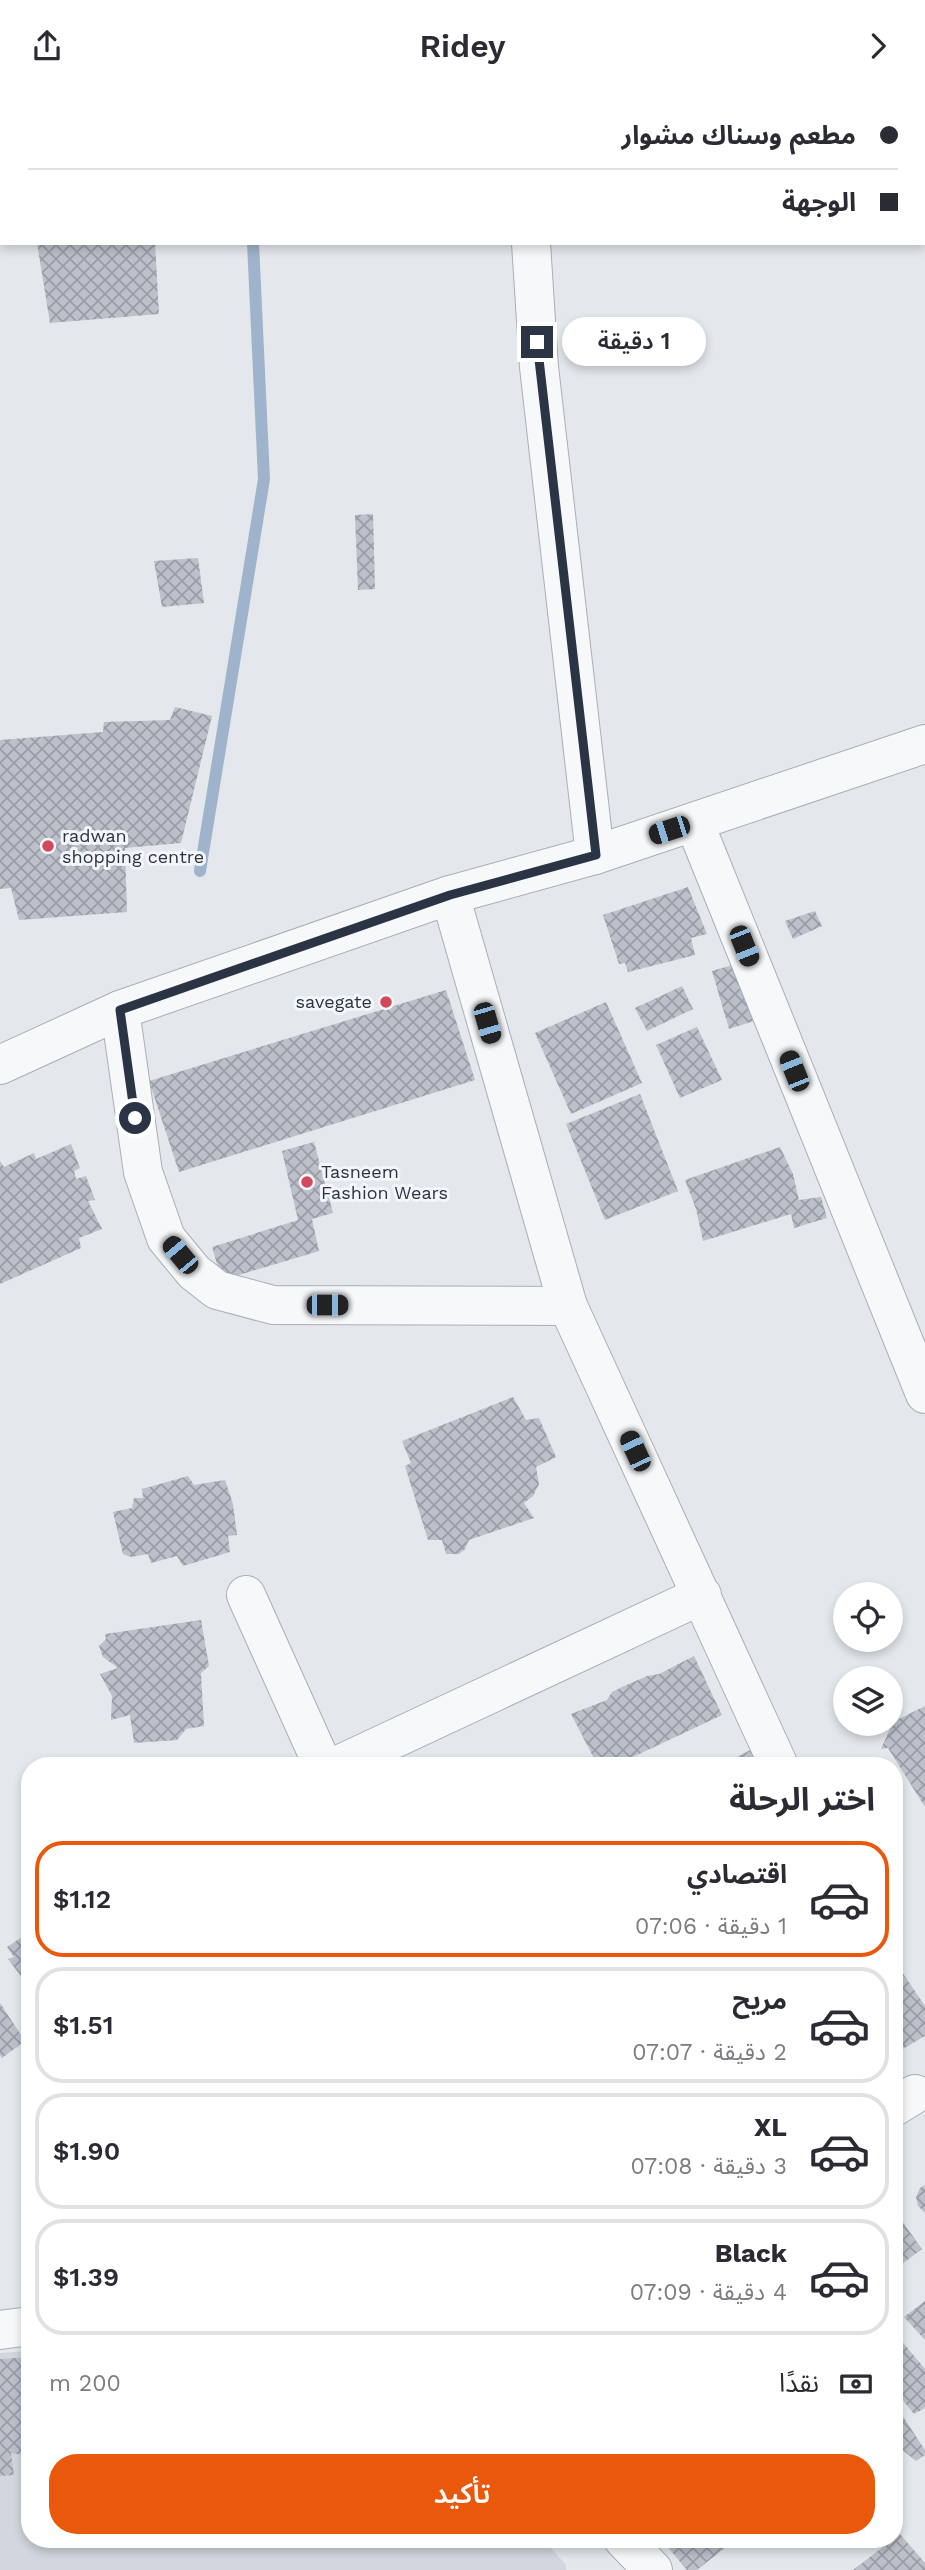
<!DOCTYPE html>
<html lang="ar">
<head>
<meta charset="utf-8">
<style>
	body { margin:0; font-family:"Work Sans","Noto Sans Arabic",sans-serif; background:#f7f7f7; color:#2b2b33; direction:rtl; height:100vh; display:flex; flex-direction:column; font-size:26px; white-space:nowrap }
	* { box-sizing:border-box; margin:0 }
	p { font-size:23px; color:#7c7c81 }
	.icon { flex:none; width:38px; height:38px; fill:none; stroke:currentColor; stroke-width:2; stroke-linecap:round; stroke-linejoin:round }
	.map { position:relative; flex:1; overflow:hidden; direction:ltr }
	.details { position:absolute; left:21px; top:1666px; width:882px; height:791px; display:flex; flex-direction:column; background:#fff; border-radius:28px; box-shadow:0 4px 10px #0003; direction:rtl }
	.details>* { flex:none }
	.top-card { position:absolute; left:0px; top:0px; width:926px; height:154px; box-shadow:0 4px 10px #0003; direction:rtl; display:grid; align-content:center; height:154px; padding:0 28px; background:#fff }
	.controls { position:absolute; left:833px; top:1491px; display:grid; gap:14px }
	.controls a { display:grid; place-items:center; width:70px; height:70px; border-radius:50%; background:#fff; box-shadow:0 4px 10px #0003; font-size:35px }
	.end { position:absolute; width:32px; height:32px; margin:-16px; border:9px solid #2b3445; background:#fff; box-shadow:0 0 0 4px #fff }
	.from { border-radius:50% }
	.bubble { position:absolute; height:49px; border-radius:24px; background:#fff; box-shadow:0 4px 10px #0003; font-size:23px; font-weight:600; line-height:49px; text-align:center; direction:rtl }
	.car { position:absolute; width:21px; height:42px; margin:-21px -10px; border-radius:9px; box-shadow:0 0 5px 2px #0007; background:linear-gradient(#222 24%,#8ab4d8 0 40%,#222 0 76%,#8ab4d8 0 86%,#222 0) }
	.top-card b { display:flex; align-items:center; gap:24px; height:66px; font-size:26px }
	.top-card b+b { border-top:2px solid #e1e1e2 }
	.top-card i { width:18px; height:18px; background:#2b2b33 }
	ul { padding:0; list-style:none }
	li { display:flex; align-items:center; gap:21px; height:116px; margin:0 14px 10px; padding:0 14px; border:4px solid #e1e1e2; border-radius:28px }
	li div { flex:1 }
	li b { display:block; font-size:26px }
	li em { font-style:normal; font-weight:600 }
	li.on { border-color:#ea580c }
	li>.icon { width:63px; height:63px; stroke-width:1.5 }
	h2 { padding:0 28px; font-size:32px; line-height:84px }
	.pay { display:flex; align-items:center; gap:18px; height:77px; padding:0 28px; font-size:26px }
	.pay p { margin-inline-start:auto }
	.action { display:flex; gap:14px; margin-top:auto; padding:14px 28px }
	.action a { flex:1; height:80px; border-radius:28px; background:#ea580c; color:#fff; font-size:28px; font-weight:600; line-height:80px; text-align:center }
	header { display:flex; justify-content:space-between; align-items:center; height:91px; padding:0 28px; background:#fff; font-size:32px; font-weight:600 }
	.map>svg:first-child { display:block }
	.built { fill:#d2d6de }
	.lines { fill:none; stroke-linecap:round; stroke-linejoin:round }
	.stream { stroke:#9fb4cc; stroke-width:12 }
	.building { fill:url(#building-cross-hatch) }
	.minor-casing { stroke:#a9aeb7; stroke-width:40 }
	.minor { stroke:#f7f8fa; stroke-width:38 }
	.route { stroke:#2b3445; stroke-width:9 }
	.poi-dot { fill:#d1495b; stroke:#f4f6f9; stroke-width:2.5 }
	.labels { text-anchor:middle; stroke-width:6; stroke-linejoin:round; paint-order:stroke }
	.poi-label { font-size:18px; fill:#2b3445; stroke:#f4f6f9; text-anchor:start }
</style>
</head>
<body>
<header><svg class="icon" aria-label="forward" viewBox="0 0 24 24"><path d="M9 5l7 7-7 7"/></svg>Ridey<svg class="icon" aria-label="share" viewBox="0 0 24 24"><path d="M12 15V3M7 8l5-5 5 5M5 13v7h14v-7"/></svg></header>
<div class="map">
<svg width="925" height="2479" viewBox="0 0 925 2479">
	<defs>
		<pattern id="building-cross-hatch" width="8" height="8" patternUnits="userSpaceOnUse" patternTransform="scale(1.75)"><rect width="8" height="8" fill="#bbc0ca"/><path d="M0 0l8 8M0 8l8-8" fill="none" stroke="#989da6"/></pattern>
	</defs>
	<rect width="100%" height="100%" fill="#e4e7ec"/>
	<!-- built -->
	<path class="built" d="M 30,2260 L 30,2448 L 543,2448 L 566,2474 L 566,2479 L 0,2479 L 0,2262 Z"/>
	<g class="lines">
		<!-- stream -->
		<g class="stream">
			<path d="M 246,0 L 246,2"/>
			<path d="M 200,780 L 264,388 L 253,152"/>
		</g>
	</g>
	<!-- building -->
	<g class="building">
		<path d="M 37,152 L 155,152 L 159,223 L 50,232 Z"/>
		<path d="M 373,423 L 375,498 L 358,499 L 355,424 Z"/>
		<path d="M 198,467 L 204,512 L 162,516 L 154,470 Z"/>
		<path d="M 175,616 L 212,625 L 181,752 L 125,757 L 127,821 L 19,829 L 11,797 L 0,798 L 0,649 L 103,641 L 104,631 L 170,629 Z"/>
		<path d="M 688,796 L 707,843 L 691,847 L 695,864 L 628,881 L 625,872 L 619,873 L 603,824 Z"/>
		<path d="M 815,820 L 822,835 L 793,848 L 785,830 Z"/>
		<path d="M 739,872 L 757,929 L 729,938 L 712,880 Z"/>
		<path d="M 682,895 L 693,918 L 647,940 L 635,917 Z"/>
		<path d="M 446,899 L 475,989 L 179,1081 L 149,990 Z"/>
		<path d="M 606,911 L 642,992 L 571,1023 L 535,942 Z"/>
		<path d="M 697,936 L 722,989 L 680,1007 L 656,954 Z"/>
		<path d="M 640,1003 L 678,1100 L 605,1129 L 566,1033 Z"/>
		<path d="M 314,1051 L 333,1122 L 312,1128 L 319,1160 L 222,1189 L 212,1156 L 298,1129 L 282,1060 Z"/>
		<path d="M 71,1053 L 80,1077 L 74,1080 L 76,1088 L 86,1085 L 95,1109 L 88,1110 L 102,1138 L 79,1147 L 81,1157 L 0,1193 L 0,1070 L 4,1076 L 34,1062 L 36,1068 Z"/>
		<path d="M 780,1056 L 793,1083 L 799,1109 L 821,1106 L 827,1127 L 794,1137 L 791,1123 L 703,1150 L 696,1118 L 685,1089 Z"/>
		<path d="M 513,1306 L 526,1329 L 539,1327 L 556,1366 L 536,1376 L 539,1393 L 533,1405 L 524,1412 L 534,1427 L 469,1449 L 465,1458 L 459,1463 L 446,1463 L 442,1449 L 428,1449 L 405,1375 L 411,1372 L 402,1350 Z"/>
		<path d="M 188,1385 L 194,1394 L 225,1389 L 233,1413 L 237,1444 L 228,1445 L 230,1461 L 183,1475 L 177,1465 L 151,1472 L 148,1463 L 131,1466 L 123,1463 L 113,1421 L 132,1417 L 134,1407 L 143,1407 L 142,1398 Z"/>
		<path d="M 201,1529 L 209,1575 L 201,1582 L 204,1635 L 186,1638 L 177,1649 L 134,1652 L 130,1624 L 111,1629 L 112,1605 L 100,1583 L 118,1577 L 103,1566 L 99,1555 L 106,1548 L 105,1543 Z"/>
		<path d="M 694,1565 L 722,1624 L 614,1675 L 598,1675 L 571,1623 L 607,1609 L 612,1601 L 622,1596 L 647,1585 L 659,1583 Z"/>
		<path d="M 925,1615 L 925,1716 L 888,1657 L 881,1658 L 893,1631 Z"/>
		<path d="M 752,1658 L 760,1675 L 709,1675 L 723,1668 L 726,1672 Z"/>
		<path d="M 30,1841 L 30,1897 L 8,1868 L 14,1866 L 7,1856 Z"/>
		<path d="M 902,1881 L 925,1915 L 925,1945 L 894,1963 L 894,1885 Z"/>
		<path d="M 0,1912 L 25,1950 L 2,1967 L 0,1964 Z"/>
		<path d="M 925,2094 L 925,2122 L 918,2115 L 916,2106 L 920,2097 Z"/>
		<path d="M 894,2119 L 922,2158 L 894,2179 Z"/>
		<path d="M 925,2210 L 925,2249 L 904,2226 Z"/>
		<path d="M 894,2241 L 925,2278 L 925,2317 L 914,2323 L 894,2298 Z"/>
		<path d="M 30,2266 L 30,2365 L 11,2362 L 14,2384 L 0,2385 L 0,2268 Z"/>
		<path d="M 894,2312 L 925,2359 L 925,2364 L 916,2370 L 894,2352 Z"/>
		<path d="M 900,2443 L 925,2472 L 925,2479 L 853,2479 Z"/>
		<path d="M 661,2448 L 736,2448 L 697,2479 L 687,2479 Z"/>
	</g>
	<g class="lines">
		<!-- minor casing -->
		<g class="minor-casing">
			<g id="minor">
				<path d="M 525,2 L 525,0"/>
				<path d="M 531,152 L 539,276 L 595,764"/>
				<path d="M 694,731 L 925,1303"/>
				<path d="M 450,804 L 568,1215 L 779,1675"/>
				<path d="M 120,919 L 143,1081 L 166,1147 L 194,1181 L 217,1199 L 273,1214 L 568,1215"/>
				<path d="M 0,974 L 120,919 L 450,804 L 595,764 L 925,653"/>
				<path d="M 246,1504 L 323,1675"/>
				<path d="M 336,1675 L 702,1504"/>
				<path d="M 894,2016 L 915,2003"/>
				<path d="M 0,2239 L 30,2235"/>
				<path d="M 623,2448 L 653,2479"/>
			</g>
		</g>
		<!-- minor -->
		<use href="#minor" class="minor"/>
	</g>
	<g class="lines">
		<!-- route -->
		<path class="route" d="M 135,1027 L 120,919 L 450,804 L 596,764 L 537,251"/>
	</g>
	<!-- markers -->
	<g class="poi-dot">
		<circle cx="48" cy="755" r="7"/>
		<circle cx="386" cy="911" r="7"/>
		<circle cx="307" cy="1091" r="7"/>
	</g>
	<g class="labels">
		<!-- poi labels -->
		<g class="poi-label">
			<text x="62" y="751">radwan<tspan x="62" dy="21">shopping centre</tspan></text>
			<text x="372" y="917" text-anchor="end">savegate</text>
			<text x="321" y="1087">Tasneem<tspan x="321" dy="21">Fashion Wears</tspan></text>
		</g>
	</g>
</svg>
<div class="controls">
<a><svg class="icon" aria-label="locate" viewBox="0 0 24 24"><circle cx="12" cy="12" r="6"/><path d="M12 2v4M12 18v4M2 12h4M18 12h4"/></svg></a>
<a><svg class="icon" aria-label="layers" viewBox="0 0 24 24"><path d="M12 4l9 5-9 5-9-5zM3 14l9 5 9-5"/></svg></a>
</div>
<i class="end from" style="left:135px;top:1027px"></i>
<i class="end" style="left:537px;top:251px"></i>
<div class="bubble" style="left:562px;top:226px;width:144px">1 دقيقة</div>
<i class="car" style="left:669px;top:739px;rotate:252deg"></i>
<i class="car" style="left:744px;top:855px;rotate:158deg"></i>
<i class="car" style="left:487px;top:932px;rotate:164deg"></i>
<i class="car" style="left:794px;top:980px;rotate:338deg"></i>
<i class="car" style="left:180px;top:1164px;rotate:320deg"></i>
<i class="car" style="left:327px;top:1214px;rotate:90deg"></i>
<i class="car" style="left:635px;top:1360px;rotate:335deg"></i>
<div class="top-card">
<b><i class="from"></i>مطعم وسناك مشوار</b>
<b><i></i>الوجهة</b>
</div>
<section class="details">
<h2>اختر الرحلة</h2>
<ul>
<li class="on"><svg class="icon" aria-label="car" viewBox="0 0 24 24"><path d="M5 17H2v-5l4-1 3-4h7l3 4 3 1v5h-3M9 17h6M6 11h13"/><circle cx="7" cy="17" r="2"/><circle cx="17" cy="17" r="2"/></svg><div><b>اقتصادي</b><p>1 دقيقة · 07:06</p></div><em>$1.12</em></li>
<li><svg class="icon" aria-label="car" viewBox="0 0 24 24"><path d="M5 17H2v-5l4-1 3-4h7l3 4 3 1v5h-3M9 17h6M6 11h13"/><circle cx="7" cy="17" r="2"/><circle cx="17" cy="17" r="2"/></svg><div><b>مريح</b><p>2 دقيقة · 07:07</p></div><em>$1.51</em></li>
<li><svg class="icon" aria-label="car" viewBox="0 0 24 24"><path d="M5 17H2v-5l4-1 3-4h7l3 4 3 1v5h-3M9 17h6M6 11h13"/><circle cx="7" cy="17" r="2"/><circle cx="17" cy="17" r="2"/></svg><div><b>XL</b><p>3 دقيقة · 07:08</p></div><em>$1.90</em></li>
<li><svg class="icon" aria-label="car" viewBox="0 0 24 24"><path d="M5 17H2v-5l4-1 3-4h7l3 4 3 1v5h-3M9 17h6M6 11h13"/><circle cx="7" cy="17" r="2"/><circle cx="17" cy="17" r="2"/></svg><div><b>Black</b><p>4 دقيقة · 07:09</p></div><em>$1.39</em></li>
</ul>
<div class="pay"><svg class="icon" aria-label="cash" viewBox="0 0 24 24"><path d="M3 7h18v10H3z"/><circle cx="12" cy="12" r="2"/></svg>نقدًا<p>200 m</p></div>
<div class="action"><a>تأكيد</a></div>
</section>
</div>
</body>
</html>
